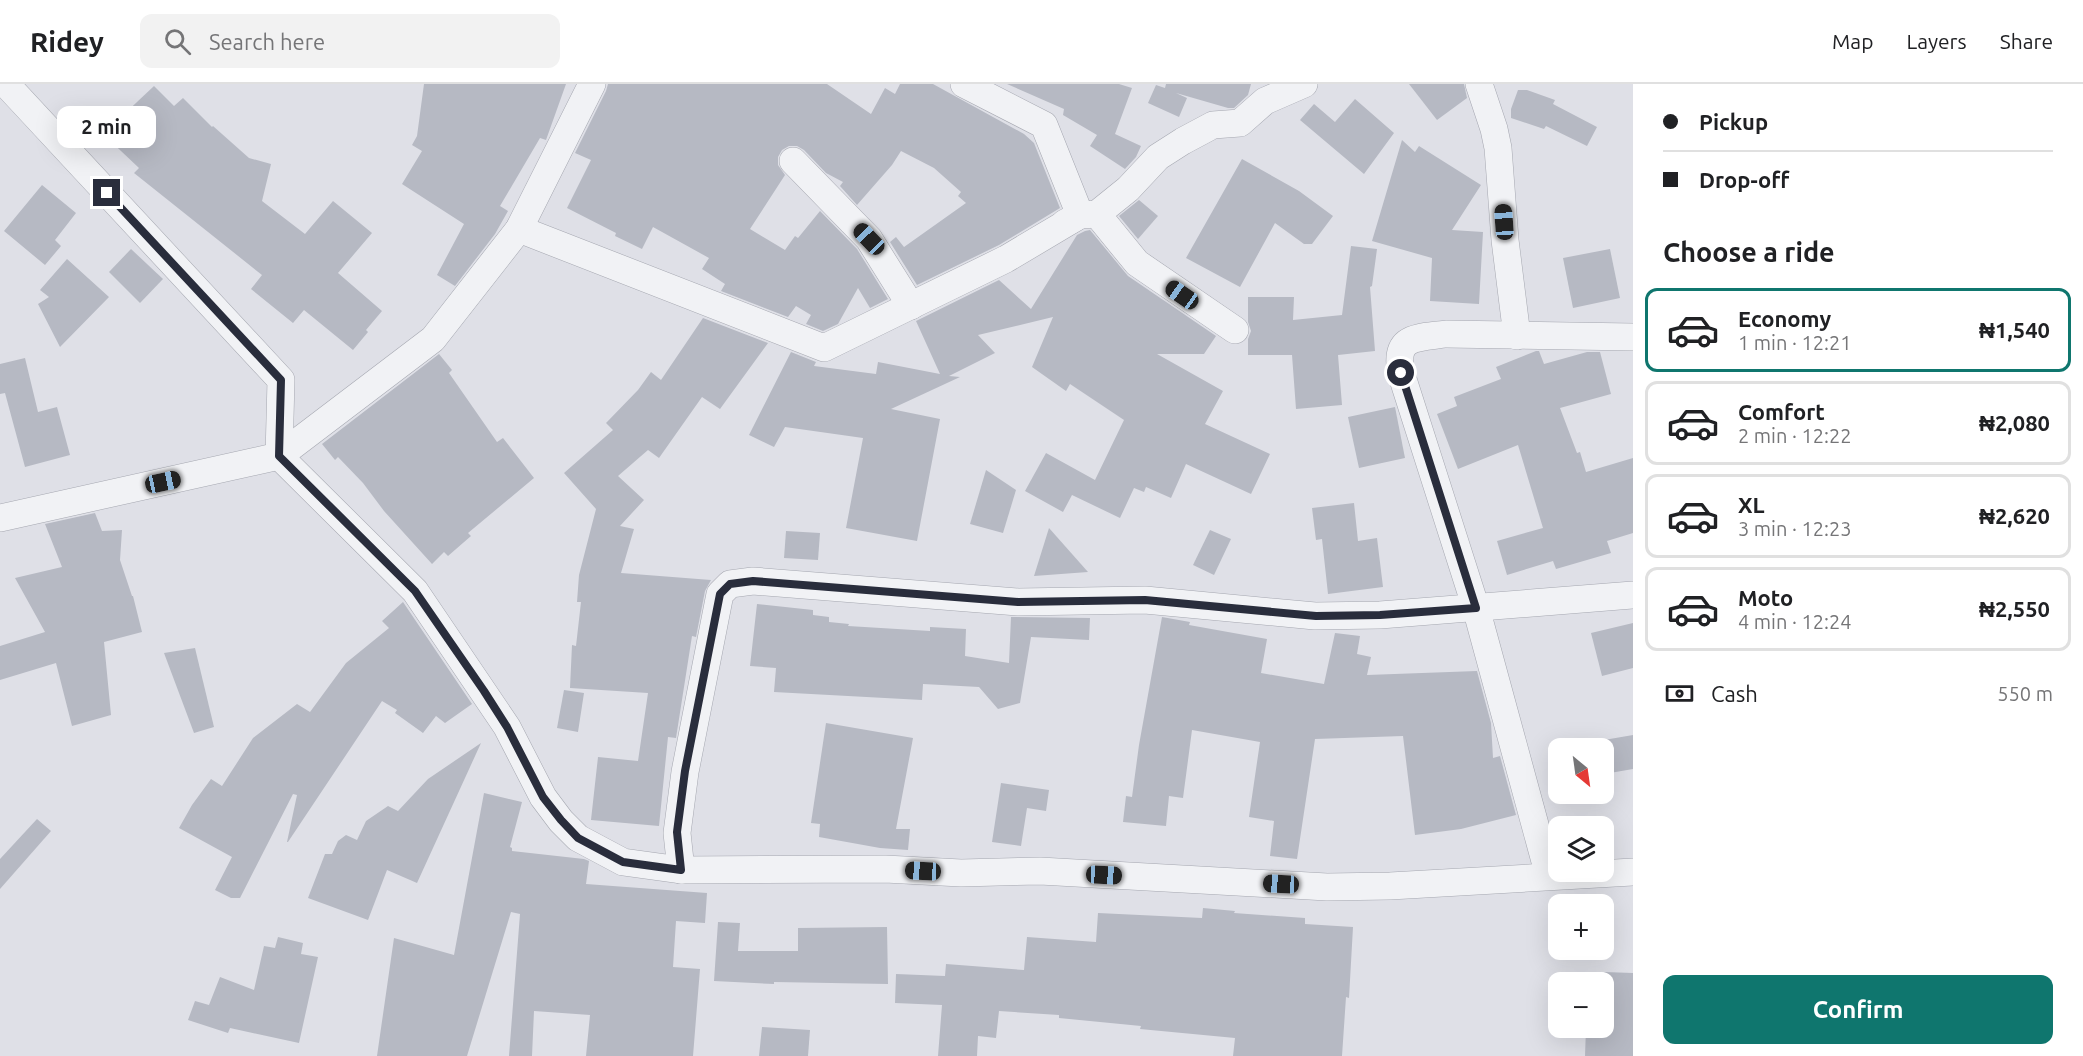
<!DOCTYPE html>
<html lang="en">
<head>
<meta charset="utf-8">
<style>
	body { margin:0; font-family:Ubuntu,sans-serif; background:#f2f2f2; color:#202124; height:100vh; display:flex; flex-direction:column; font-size:22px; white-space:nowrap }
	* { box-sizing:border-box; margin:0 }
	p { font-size:20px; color:#757577 }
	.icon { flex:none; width:33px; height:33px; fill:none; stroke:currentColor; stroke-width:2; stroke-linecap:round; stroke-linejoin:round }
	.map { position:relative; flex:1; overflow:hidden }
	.drawer { display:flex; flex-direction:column; background:#fff; width:450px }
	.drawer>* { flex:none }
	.top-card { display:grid; align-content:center; height:132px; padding:0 30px; background:#fff }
	.needle { width:39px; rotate:151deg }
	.buttons { position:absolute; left:1548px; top:654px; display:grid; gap:12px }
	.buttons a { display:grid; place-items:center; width:66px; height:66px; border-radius:12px; background:#fff; box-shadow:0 6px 24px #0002; font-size:30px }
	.end { position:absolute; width:27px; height:27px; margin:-14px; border:8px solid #292d3c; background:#fff; box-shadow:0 0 0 3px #fff }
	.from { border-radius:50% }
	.bubble { position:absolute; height:42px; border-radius:12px; background:#fff; box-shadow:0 6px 24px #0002; font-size:20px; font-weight:700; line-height:42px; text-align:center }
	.car { position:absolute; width:18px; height:36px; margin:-18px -9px; border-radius:8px; box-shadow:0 0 4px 2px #0007; background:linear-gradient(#222 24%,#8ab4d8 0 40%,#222 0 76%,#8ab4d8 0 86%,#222 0) }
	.top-card b { display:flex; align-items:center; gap:21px; height:57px; font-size:22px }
	.top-card b+b { border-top:2px solid #e0e0e0 }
	.top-card i { width:15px; height:15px; background:#202124 }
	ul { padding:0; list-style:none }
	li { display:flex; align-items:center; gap:18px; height:84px; margin:0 12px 9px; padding:0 18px; border:3px solid #e0e0e0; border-radius:12px }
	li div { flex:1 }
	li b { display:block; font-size:22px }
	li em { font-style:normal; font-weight:700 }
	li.current { border-color:#0f766e }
	li>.icon { width:54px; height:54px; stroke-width:1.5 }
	h2 { padding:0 30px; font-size:27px; line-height:72px }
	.pay { display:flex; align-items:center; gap:15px; height:66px; padding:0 30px; font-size:22px }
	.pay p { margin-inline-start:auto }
	.cta { display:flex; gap:12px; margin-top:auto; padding:12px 30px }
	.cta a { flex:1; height:69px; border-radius:12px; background:#0f766e; color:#fff; font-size:24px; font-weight:700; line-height:69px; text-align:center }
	header { display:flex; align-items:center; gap:36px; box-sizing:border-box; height:84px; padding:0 30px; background:#fff; border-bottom:2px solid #e0e0e0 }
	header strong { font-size:28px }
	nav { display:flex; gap:33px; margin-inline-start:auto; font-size:21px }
	.search { width:420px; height:54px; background:#f2f2f2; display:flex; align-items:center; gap:15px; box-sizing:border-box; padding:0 21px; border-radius:12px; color:#757577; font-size:22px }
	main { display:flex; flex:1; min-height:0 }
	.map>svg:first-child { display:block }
	.building { fill:#b6b9c3 }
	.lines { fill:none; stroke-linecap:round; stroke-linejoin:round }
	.street-casing { stroke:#a5a7b0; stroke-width:28 }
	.street { stroke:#f1f2f5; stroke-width:27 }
	.route { stroke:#292d3c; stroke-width:8 }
</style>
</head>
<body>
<header>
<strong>Ridey</strong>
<div class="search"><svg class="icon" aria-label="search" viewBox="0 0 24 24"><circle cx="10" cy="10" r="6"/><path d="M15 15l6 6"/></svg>Search here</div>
<nav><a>Map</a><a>Layers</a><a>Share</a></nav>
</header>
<main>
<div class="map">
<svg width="1633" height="972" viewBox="0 0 1633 972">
	<rect width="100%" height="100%" fill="#dfe0e7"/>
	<!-- building -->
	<g class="building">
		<path d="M 424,0 L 566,0 L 546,56 L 540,54 L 500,122 L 508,127 L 495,150 L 455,202 L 437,191 L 464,140 L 402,100 L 422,67 L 412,61 L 417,52 Z"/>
		<path d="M 608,0 L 827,0 L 871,30 L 885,4 L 895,10 L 900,0 L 933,0 L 1024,50 L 1034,59 L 1060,124 L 999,161 L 917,201 L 890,158 L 896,153 L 904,163 L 966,119 L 958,112 L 961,108 L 934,84 L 901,67 L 892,81 L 857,121 L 840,102 L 843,98 L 826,89 L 804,66 L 797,62 L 789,62 L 782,66 L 778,73 L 778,81 L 785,91 L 750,145 L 785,166 L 795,152 L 798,154 L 820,127 L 857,165 L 888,215 L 870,224 L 858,204 L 838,240 L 823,247 L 806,240 L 811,231 L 796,222 L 788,233 L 721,207 L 725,200 L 702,185 L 709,174 L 653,143 L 642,165 L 615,152 L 616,149 L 567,124 L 591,76 L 575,69 L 606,7 Z"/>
		<path d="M 1007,0 L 1119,0 L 1132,4 L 1115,50 L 1141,62 L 1136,73 L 1125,85 L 1090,62 L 1097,51 L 1063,31 L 1064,25 Z"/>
		<path d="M 1166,0 L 1251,0 L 1248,11 L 1234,24 L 1228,24 L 1176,9 L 1187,14 L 1179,33 L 1148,19 L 1156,1 L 1165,4 Z"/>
		<path d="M 1409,0 L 1464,0 L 1467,14 L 1437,36 Z"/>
		<path d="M 154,2 L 174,22 L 183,14 L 212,43 L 213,42 L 249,74 L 271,80 L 262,117 L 305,150 L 333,117 L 372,149 L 338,189 L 382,227 L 366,246 L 368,248 L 353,266 L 304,226 L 293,239 L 251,205 L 262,191 L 134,89 L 139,84 L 103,50 Z"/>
		<path d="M 1518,6 L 1527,6 L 1555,16 L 1553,20 L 1597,43 L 1587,62 L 1546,42 L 1544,45 L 1511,34 L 1511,25 Z"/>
		<path d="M 1355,15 L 1394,49 L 1364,90 L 1300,36 L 1314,20 L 1335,38 Z"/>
		<path d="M 1402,56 L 1415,68 L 1419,62 L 1481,101 L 1452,146 L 1483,148 L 1479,220 L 1430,217 L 1432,174 L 1372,157 Z"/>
		<path d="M 1242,75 L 1299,107 L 1333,132 L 1312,160 L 1304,160 L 1275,139 L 1240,203 L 1186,174 Z"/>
		<path d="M 42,101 L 76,129 L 55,156 L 61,162 L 45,181 L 4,147 Z"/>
		<path d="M 1139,116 L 1158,132 L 1138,155 L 1119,132 Z"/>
		<path d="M 1090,146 L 1128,192 L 1216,252 L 1204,270 L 1157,270 L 1223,307 L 1205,340 L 1270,370 L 1251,410 L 1186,380 L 1171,414 L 1146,403 L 1144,408 L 1134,404 L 1120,434 L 1072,411 L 1063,428 L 1025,407 L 1046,369 L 1095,396 L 1124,336 L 1070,300 L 1066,307 L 1032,283 L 1053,233 L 978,251 L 995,269 L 949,292 L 960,293 L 891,325 L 940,335 L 917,457 L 846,444 L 863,354 L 785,343 L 774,363 L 749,351 L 791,268 L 816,278 L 814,282 L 876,290 L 878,278 L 940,290 L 916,237 L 999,196 L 1031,225 L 1077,151 L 1085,147 Z"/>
		<path d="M 1351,162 L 1377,165 L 1372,202 L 1370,203 L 1375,267 L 1338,271 L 1342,321 L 1296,325 L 1292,271 L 1248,271 L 1248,255 L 1251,247 L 1248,238 L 1248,213 L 1294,213 L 1293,236 L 1342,231 Z"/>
		<path d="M 131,165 L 163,195 L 140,219 L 109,188 Z"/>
		<path d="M 1610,165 L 1620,214 L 1573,224 L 1563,174 Z"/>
		<path d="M 67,175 L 109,213 L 60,263 L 38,220 L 49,213 L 40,206 Z"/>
		<path d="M 703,234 L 768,259 L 720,325 L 702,313 L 659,374 L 648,366 L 618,392 L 644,416 L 620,442 L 634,445 L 621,489 L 711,496 L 705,507 L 696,553 L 692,552 L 676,654 L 668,653 L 659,742 L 591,736 L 598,673 L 638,677 L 648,609 L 570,604 L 572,561 L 576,562 L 581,518 L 577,518 L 579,491 L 596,425 L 564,389 L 613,346 L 606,339 L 638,306 L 651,288 L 661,296 Z"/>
		<path d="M 1536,267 L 1539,267 L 1544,280 L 1587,268 L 1600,268 L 1611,310 L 1560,324 L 1577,369 L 1580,368 L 1586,388 L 1633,374 L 1633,449 L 1607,457 L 1611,469 L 1556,485 L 1553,477 L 1507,491 L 1497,457 L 1543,444 L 1518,361 L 1458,385 L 1437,330 L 1457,322 L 1454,313 L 1501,295 L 1496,283 Z"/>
		<path d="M 439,270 L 452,286 L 449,289 L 497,358 L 503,354 L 534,394 L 468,449 L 471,452 L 448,472 L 444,468 L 432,480 L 384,427 L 363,399 L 338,373 L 335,376 L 322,360 Z"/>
		<path d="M 25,274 L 38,328 L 57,323 L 70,371 L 25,383 L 5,309 L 0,310 L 0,280 Z"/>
		<path d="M 1395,323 L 1405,374 L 1359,384 L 1348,333 Z"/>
		<path d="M 986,386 L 1016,406 L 1003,449 L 970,440 Z"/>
		<path d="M 1354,419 L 1358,457 L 1377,454 L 1383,503 L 1328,510 L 1322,455 L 1316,456 L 1312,424 Z"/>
		<path d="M 95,429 L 102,447 L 122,446 L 120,476 L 132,512 L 133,512 L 142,548 L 104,558 L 111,631 L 72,642 L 56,579 L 0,596 L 0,562 L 45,548 L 15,494 L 62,483 L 45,440 Z"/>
		<path d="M 1049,444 L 1088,488 L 1034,492 Z"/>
		<path d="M 1210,446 L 1231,455 L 1214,491 L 1193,481 Z"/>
		<path d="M 786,447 L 820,449 L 818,476 L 784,474 Z"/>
		<path d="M 403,518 L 472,620 L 445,639 L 436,632 L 423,649 L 395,629 L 397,626 L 382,617 L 288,758 L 287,758 L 297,711 L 293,710 L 240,814 L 231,814 L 215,806 L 232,773 L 179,744 L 192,721 L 211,695 L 222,702 L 253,654 L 297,620 L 310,628 L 346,579 L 389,544 L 382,537 Z"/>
		<path d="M 757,520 L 813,526 L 813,531 L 829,533 L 829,538 L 849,540 L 848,542 L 930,547 L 930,543 L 966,545 L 965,572 L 1009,579 L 1011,533 L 1090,534 L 1089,556 L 1031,553 L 1020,619 L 998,625 L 979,603 L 923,600 L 922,616 L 774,608 L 776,584 L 750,582 Z"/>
		<path d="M 1162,533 L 1190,538 L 1189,541 L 1267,555 L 1261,589 L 1324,600 L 1335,549 L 1360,552 L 1357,570 L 1371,573 L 1367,591 L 1477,587 L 1491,639 L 1493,674 L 1500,672 L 1516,731 L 1461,745 L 1415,751 L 1403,652 L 1315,655 L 1297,775 L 1270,772 L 1274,737 L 1249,733 L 1260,658 L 1192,646 L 1183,714 L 1169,712 L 1166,742 L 1123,738 L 1126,712 L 1132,713 L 1139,661 Z"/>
		<path d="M 1633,539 L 1633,584 L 1602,592 L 1591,549 Z"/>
		<path d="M 195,564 L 214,643 L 194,649 L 164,569 Z"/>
		<path d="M 564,606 L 584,609 L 578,648 L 557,644 Z"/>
		<path d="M 826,639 L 913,654 L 896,745 L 910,745 L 908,766 L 880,764 L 819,753 L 820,740 L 811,739 Z"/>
		<path d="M 1633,651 L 1633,685 L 1604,690 L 1604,656 Z"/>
		<path d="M 481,659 L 417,799 L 387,786 L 368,836 L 308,814 L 325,770 L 332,770 L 338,757 L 346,751 L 357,756 L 366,737 L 388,722 L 398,727 L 428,695 Z"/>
		<path d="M 1001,699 L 1049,706 L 1046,727 L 1027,724 L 1021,762 L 992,758 Z"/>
		<path d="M 484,709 L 522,718 L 510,763 L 512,764 L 512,767 L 584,775 L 589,777 L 586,800 L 707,809 L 705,839 L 676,837 L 673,883 L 700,885 L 693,972 L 586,972 L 590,931 L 534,927 L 532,972 L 509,972 L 520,830 L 511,828 L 467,972 L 377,972 L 394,854 L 454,871 Z"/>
		<path d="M 37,735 L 51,747 L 0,805 L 0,775 Z"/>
		<path d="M 1203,824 L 1235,827 L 1234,829 L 1305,834 L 1305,840 L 1353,843 L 1349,914 L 1346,913 L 1342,972 L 1233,972 L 1235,954 L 1140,945 L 1141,942 L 1059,934 L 1059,931 L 999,927 L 996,954 L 978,952 L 977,972 L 938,972 L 942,921 L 895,919 L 896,890 L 945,892 L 946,880 L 1024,886 L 1027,853 L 1096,858 L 1098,829 L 1202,834 Z"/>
		<path d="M 718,838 L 740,839 L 738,867 L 798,867 L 798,844 L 887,843 L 888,900 L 774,898 L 774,900 L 714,897 Z"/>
		<path d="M 278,853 L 303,859 L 301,870 L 318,873 L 299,959 L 230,944 L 228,949 L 188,936 L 195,917 L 209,921 L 220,893 L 254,906 L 264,862 L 275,864 Z"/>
		<path d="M 1604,888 L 1633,889 L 1633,972 L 1585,972 L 1586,944 L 1604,944 Z"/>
		<path d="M 762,943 L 810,946 L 808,972 L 759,972 Z"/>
	</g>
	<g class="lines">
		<!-- street casing -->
		<g class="street-casing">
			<g id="street">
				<path d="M 6,0 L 281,296 L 279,372 L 415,507 L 507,643 L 543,713 L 561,737 L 578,754 L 623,778 L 681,786 L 885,785 L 961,789 L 1040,787 L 1327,803 L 1390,802 L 1633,788"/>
				<path d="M 964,0 L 1044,41 L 1080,131 L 1065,139"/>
				<path d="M 1479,0 L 1494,45 L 1498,64 L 1505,156 L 1517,252"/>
				<path d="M 793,77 L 869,155 L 911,222"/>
				<path d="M 1097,130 L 1137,179 L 1235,246"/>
				<path d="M 519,145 L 824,264 L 1006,175 L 1080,131 L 1097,130 L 1128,105 L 1158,73 L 1183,57 L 1213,41 L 1240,39 L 1265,17 L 1304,0"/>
				<path d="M 0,434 L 279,372 L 433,255 L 519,145 L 592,0"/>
				<path d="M 681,786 L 677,749 L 685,688 L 720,510 L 730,500 L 753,497 L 1018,518 L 1145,516 L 1315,532 L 1380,531 L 1633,511"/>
				<path d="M 1549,792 L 1476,524 L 1401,289 C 1394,251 1417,254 1446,250 L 1633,253"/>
			</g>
		</g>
		<!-- street -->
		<use href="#street" class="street"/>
	</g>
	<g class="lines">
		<!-- route -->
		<path class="route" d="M 107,109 L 281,296 L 279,372 L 415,507 L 484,607 L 507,643 L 543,713 L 561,736 L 578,754 L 623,778 L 681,786 L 677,748 L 685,687 L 720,510 L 730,500 L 753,497 L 1018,518 L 1145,516 L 1316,532 L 1380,531 L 1476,524 L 1401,289"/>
	</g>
</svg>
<div class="buttons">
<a><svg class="needle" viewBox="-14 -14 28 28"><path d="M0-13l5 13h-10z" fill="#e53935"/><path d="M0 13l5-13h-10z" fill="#757577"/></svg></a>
<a><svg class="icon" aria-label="layers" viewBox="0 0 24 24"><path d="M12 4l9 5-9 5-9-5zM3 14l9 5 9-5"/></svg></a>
<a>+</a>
<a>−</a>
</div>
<i class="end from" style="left:1401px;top:289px"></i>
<i class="end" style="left:107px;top:109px"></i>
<div class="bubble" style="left:57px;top:22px;width:99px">2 min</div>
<i class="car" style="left:1504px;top:138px;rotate:356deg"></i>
<i class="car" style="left:869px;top:155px;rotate:316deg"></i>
<i class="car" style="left:1182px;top:211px;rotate:305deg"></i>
<i class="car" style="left:163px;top:398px;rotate:78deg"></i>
<i class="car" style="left:923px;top:787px;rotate:273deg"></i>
<i class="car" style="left:1104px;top:791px;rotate:93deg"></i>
<i class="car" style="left:1281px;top:800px;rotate:273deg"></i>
</div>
<section class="drawer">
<div class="top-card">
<b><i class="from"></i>Pickup</b>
<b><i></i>Drop-off</b>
</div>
<h2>Choose a ride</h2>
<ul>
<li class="current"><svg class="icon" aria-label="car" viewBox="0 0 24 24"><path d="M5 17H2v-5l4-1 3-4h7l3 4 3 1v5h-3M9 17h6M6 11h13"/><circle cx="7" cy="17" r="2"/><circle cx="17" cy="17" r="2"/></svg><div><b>Economy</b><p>1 min · 12:21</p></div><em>₦1,540</em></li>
<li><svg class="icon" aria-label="car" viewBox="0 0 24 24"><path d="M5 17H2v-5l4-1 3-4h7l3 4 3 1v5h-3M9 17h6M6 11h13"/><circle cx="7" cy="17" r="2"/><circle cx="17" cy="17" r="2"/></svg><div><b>Comfort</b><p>2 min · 12:22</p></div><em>₦2,080</em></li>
<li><svg class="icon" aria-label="car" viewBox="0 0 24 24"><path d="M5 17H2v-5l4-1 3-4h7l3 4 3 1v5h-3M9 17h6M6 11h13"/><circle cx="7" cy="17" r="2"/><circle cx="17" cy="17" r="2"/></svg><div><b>XL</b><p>3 min · 12:23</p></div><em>₦2,620</em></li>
<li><svg class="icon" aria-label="car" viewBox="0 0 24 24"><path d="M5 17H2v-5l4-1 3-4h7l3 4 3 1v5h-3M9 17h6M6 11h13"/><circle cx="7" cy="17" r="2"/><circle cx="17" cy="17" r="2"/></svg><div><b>Moto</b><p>4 min · 12:24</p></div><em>₦2,550</em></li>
</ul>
<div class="pay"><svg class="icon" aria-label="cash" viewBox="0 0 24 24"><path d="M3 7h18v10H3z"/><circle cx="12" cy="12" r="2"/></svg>Cash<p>550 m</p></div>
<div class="cta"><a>Confirm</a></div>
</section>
</main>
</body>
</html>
